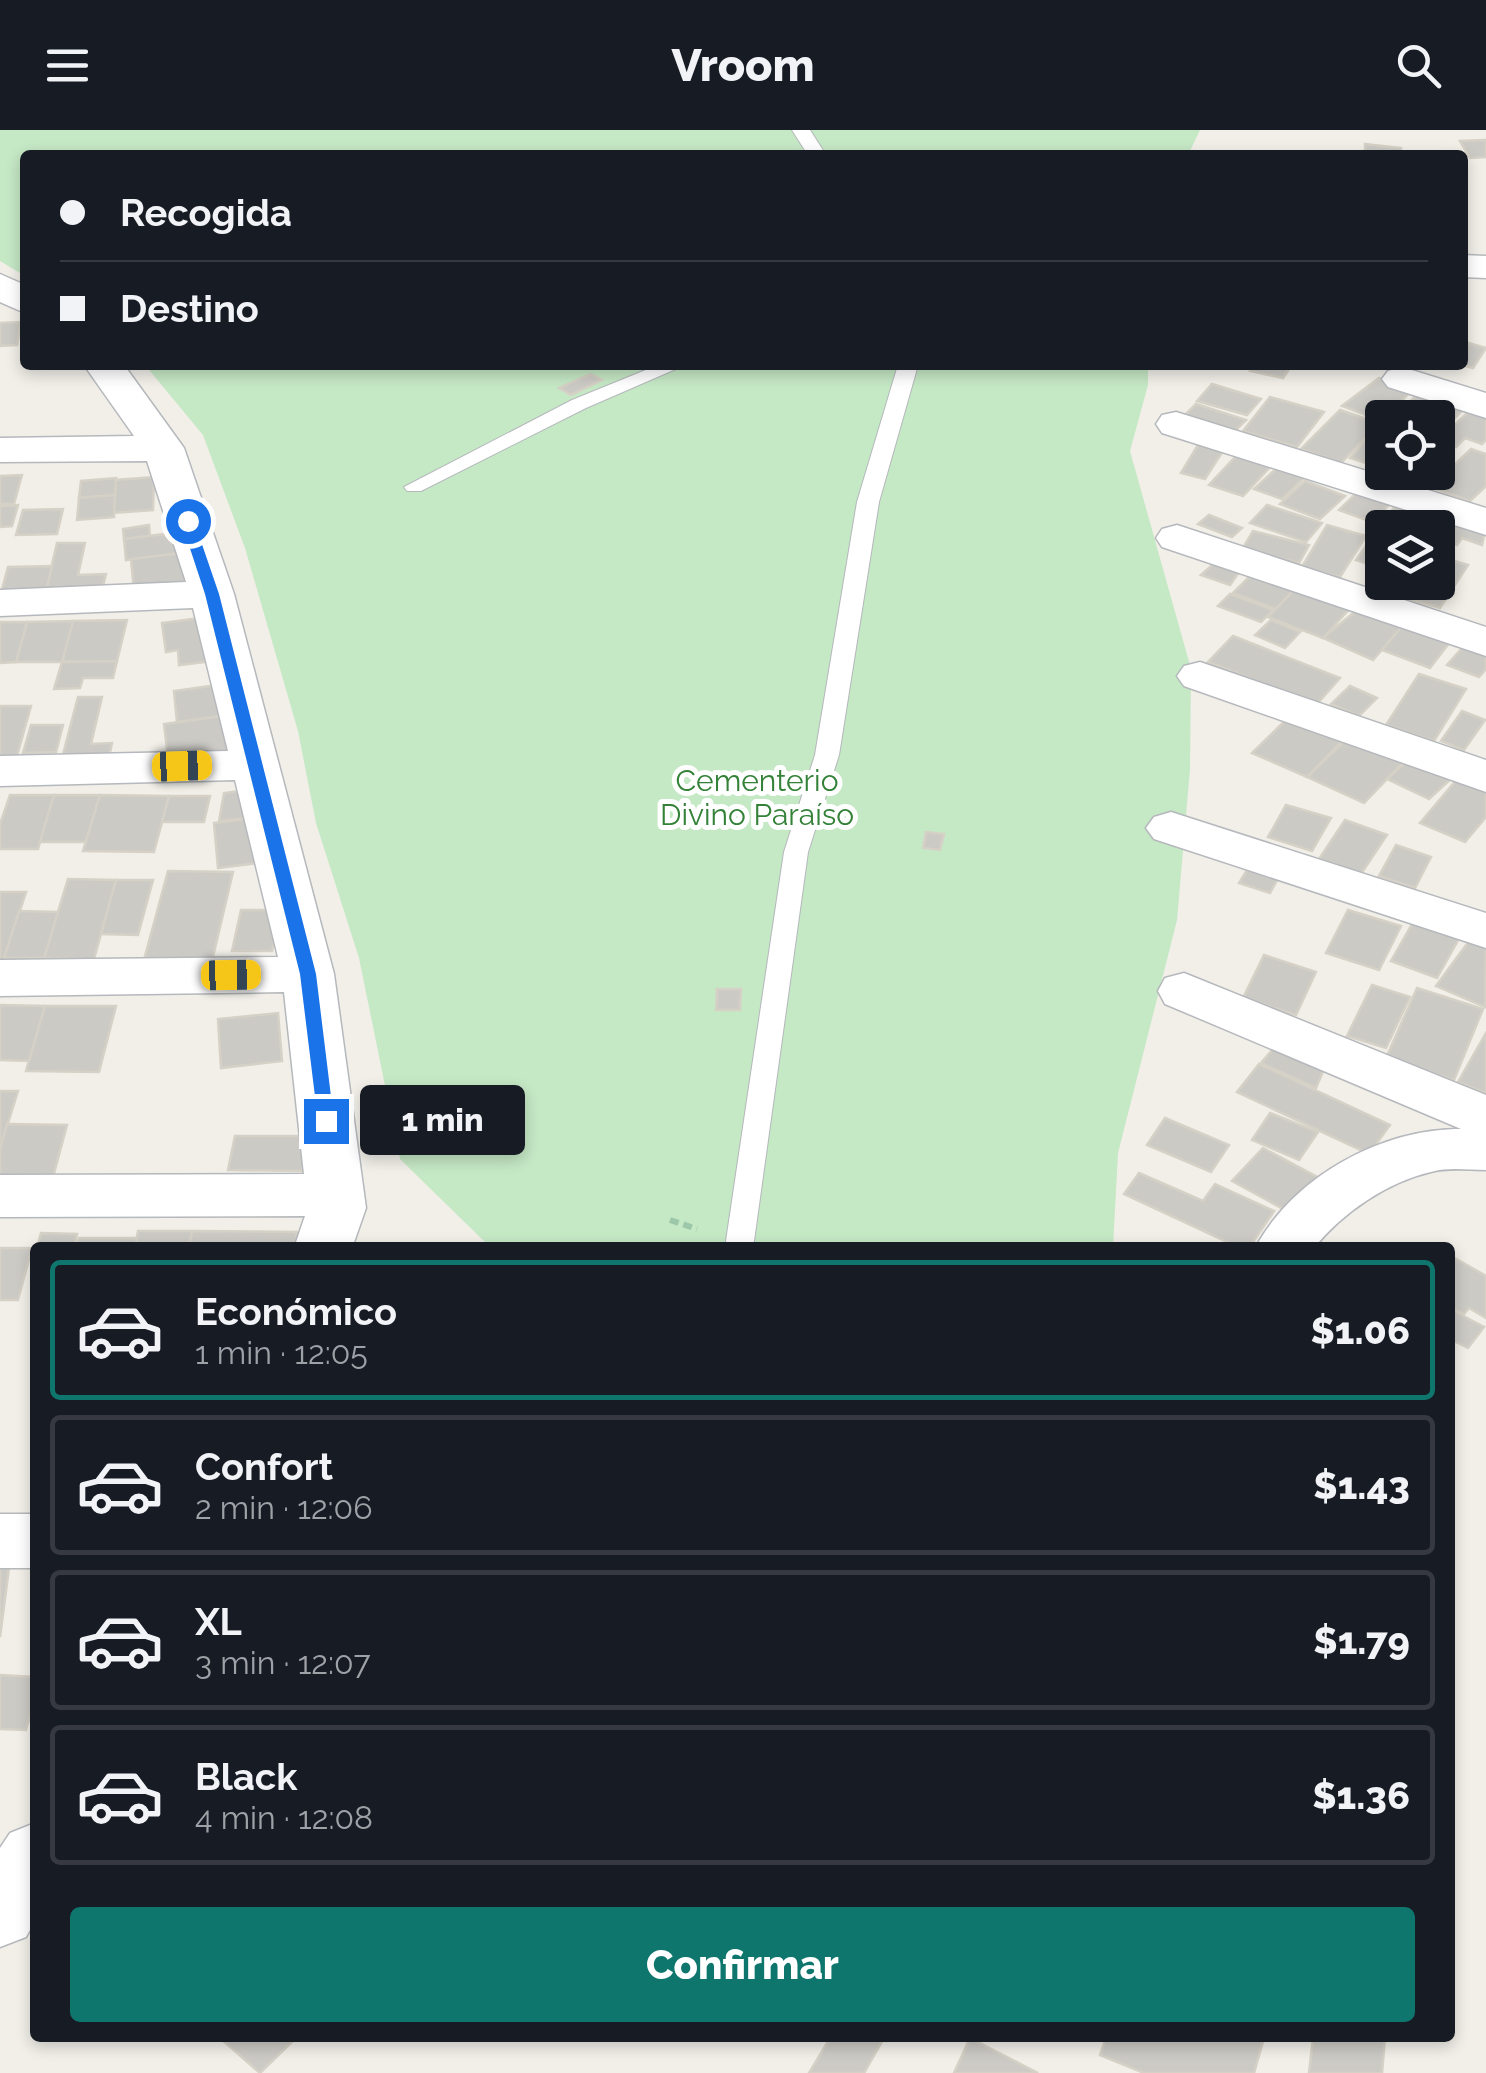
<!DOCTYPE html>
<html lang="es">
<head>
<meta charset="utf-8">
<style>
	body { margin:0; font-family:Raleway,sans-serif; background:#20242c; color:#f1f3f6; height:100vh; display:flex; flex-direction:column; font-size:38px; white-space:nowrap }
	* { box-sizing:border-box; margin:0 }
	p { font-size:32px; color:#9ea1a6 }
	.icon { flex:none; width:55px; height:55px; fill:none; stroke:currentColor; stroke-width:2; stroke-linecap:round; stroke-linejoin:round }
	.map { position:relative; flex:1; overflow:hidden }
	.sheet { position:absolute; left:30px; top:1112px; width:1425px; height:800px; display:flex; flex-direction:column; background:#171b24; border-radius:10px; box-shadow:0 5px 15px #0003 }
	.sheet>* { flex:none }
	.guide { position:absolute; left:20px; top:20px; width:1448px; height:220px; border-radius:10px; box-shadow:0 5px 15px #0003; display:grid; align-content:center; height:220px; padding:0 40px; background:#171b24 }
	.tools { position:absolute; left:1365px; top:270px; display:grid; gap:20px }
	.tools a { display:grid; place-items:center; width:90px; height:90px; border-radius:10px; background:#171b24; box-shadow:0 5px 15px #0003; font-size:50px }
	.end { position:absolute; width:45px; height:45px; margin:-22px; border:12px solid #1a73e8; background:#fff; box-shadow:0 0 0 5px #fff }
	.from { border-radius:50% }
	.bubble { position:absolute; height:70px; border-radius:10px; background:#171b24; box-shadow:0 5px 15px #0003; font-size:32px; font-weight:800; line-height:70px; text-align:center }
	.car { position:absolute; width:30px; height:60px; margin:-30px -15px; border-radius:12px; box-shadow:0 0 8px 2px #0007; background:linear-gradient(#f5c518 24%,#345 0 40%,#f5c518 0 76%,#345 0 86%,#f5c518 0) }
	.guide b { display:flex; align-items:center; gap:35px; height:95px; font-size:38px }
	.guide b+b { border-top:2px solid #363941 }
	.guide i { width:25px; height:25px; background:#f1f3f6 }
	ul { padding:18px 0 0; list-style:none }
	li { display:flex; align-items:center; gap:30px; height:140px; margin:0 20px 15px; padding:0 20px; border:5px solid #363941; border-radius:10px }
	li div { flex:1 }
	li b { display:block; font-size:38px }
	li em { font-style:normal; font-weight:800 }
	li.on { border-color:#0f766e }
	li>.icon { width:90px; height:90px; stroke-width:1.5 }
	.cta { display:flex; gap:20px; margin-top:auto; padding:20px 40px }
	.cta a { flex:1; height:115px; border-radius:10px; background:#0f766e; color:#fff; font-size:40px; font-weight:800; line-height:115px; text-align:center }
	header { display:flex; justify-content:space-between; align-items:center; height:130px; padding:0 40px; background:#171b24; font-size:45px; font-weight:800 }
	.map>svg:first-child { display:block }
	.green { fill:#c5e8c5 }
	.building { fill:#cccac5; stroke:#d6d1c6; stroke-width:2.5 }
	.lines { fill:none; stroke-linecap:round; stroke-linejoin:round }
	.lane-casing { stroke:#b5b8bc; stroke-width:2 }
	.street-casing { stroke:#b5b8bc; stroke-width:3 }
	.path { stroke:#9cc7a9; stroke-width:6; stroke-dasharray:9 5; stroke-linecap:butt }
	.lane { fill:#fff; fill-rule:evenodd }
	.street { fill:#fff; fill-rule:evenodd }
	.route { fill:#1a73e8 }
	.labels { text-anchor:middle; stroke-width:10; stroke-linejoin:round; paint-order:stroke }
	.park-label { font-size:30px; fill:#348238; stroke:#fff }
</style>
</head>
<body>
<header><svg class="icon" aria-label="menu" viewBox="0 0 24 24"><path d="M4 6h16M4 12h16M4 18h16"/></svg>Vroom<svg class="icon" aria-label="search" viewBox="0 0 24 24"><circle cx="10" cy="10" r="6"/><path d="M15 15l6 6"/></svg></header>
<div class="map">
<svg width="1486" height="1943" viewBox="0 0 1486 1943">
	<rect width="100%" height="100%" fill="#f1efe8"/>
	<!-- green -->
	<g class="green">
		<path d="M 0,0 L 1200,0 L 1188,25 L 25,25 L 25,146 L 0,131 Z"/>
		<path d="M 145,235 L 1148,235 L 1148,255 L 1130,321 L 1191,539 L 1190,639 L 1177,790 L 1118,1023 L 1113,1117 L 490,1117 L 400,1029 L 359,828 L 316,693 L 298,601 L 245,418 L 203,305 Z"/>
	</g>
	<!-- building -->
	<g class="building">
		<path d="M 1486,10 L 1486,27 L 1470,28 L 1460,11 Z"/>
		<path d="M 1365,14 L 1401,18 L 1400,25 L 1365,25 Z"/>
		<path d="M 21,192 L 17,215 L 0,216 L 0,193 Z"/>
		<path d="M 1462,211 L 1486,218 L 1473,238 L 1462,235 Z"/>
		<path d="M 1254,235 L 1292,235 L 1283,248 L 1250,241 Z"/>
		<path d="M 591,244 L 602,250 L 571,265 L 559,258 Z"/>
		<path d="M 1379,248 L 1413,259 L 1382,291 L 1342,276 Z"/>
		<path d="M 1212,254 L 1261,269 L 1247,285 L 1197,271 Z"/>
		<path d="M 1423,259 L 1468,275 L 1438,304 L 1438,288 L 1393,288 Z"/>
		<path d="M 1270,267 L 1324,282 L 1297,317 L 1243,301 Z"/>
		<path d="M 1196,274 L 1246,290 L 1233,303 L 1183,287 Z"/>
		<path d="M 1474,277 L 1486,282 L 1486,310 L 1482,314 L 1465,308 L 1456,317 L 1438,310 Z"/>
		<path d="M 1340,280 L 1379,293 L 1341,333 L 1301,319 Z"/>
		<path d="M 1372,303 L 1382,306 L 1382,338 L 1350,328 Z"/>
		<path d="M 1201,310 L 1226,316 L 1205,349 L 1181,343 Z"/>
		<path d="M 1471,319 L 1486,324 L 1486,356 L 1470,371 L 1431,357 Z"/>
		<path d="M 1238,324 L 1272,335 L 1243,366 L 1209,355 Z"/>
		<path d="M 1278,337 L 1306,346 L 1282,369 L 1254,359 Z"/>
		<path d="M 22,345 L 14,374 L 0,374 L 0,346 Z"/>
		<path d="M 154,347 L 153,380 L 113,383 L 116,350 Z"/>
		<path d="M 116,348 L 115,365 L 79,368 L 81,351 Z"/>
		<path d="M 1305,351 L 1345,366 L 1320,389 L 1280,374 Z"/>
		<path d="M 1362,358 L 1394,370 L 1372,392 L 1339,380 Z"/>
		<path d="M 115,365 L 114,387 L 77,390 L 79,368 Z"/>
		<path d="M 1400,371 L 1445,386 L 1434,398 L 1382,398 L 1382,407 L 1371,404 Z"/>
		<path d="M 18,375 L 12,396 L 0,397 L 0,376 Z"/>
		<path d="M 1267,375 L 1313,390 L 1322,393 L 1306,412 L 1250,393 Z"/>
		<path d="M 63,379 L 57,404 L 16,405 L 23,380 Z"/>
		<path d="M 1209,385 L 1242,398 L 1232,407 L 1198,394 Z"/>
		<path d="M 1451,385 L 1486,396 L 1482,415 L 1462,408 L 1457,415 L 1438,408 Z"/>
		<path d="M 149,395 L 150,406 L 124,409 L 123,399 Z"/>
		<path d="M 1327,395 L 1366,406 L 1340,447 L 1302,437 Z"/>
		<path d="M 189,401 L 191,422 L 126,430 L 124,409 Z"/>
		<path d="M 1253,401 L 1309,415 L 1299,433 L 1243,418 Z"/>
		<path d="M 1371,409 L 1382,412 L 1382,438 L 1356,430 Z"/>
		<path d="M 57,413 L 85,413 L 78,445 L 106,444 L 102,460 L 46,461 Z"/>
		<path d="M 191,422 L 196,453 L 134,461 L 131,429 Z"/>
		<path d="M 1438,426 L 1468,435 L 1440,478 L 1393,464 L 1401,452 L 1438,452 Z"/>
		<path d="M 1219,429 L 1244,435 L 1230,455 L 1201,445 Z"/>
		<path d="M 52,436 L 46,461 L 1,463 L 8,437 Z"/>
		<path d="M 1255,441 L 1298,456 L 1276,479 L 1233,463 Z"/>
		<path d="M 1298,456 L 1352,476 L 1323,508 L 1268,487 Z"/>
		<path d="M 1230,464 L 1273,480 L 1261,492 L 1218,476 Z"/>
		<path d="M 1362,476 L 1406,492 L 1373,530 L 1323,508 Z"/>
		<path d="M 216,486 L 222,530 L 179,535 L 178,520 L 166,522 L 162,493 Z"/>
		<path d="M 1410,487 L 1456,504 L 1430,538 L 1382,520 Z"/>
		<path d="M 127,490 L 117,531 L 62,532 L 73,491 Z"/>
		<path d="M 1271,490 L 1300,502 L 1285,518 L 1255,505 Z"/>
		<path d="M 73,491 L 62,532 L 16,532 L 27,492 Z"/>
		<path d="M 0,492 L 27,492 L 16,532 L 0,533 Z"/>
		<path d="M 1233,506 L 1340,548 L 1317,574 L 1208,532 Z"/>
		<path d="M 1471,508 L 1486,513 L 1486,539 L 1479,547 L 1447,535 Z"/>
		<path d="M 117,531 L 113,548 L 83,548 L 80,558 L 54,559 L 62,532 Z"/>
		<path d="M 1419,544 L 1466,559 L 1434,611 L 1386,595 Z"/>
		<path d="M 218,555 L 223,586 L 177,592 L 174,561 Z"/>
		<path d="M 1350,556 L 1377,568 L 1359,586 L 1331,574 Z"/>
		<path d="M 78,567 L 102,567 L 91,614 L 112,613 L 107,636 L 60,636 Z"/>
		<path d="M 0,576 L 31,576 L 15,633 L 0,634 Z"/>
		<path d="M 1462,581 L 1485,590 L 1464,620 L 1441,611 Z"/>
		<path d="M 229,585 L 235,626 L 169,636 L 164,594 Z"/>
		<path d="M 1291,585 L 1345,608 L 1307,647 L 1252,623 Z"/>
		<path d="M 31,595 L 63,595 L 56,622 L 23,623 Z"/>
		<path d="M 1353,603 L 1412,623 L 1364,673 L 1307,647 Z"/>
		<path d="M 1414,625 L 1456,644 L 1429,669 L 1387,649 Z"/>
		<path d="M 1464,641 L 1486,650 L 1486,687 L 1465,712 L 1420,693 Z"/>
		<path d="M 254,659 L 248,688 L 219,691 L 224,663 Z"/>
		<path d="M 10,665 L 54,665 L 38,719 L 0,719 L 0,694 Z"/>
		<path d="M 54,665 L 100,665 L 86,712 L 40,712 Z"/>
		<path d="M 100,665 L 169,666 L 154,722 L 83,721 Z"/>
		<path d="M 169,666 L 210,666 L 204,692 L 162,692 Z"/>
		<path d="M 1286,675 L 1331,688 L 1312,721 L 1268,707 Z"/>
		<path d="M 262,687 L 267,732 L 218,738 L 214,693 Z"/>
		<path d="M 1345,690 L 1387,705 L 1361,744 L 1319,729 Z"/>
		<path d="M 926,702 L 944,704 L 940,720 L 923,718 Z"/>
		<path d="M 1396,715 L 1431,727 L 1415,758 L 1379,746 Z"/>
		<path d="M 1250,735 L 1280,745 L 1270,763 L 1239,753 Z"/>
		<path d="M 168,741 L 233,742 L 212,831 L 144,830 Z"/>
		<path d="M 68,749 L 116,750 L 94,829 L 44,828 Z"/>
		<path d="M 116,750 L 153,750 L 138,805 L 101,804 Z"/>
		<path d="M 0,762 L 26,762 L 1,839 L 0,839 Z"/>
		<path d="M 241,780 L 281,780 L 272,821 L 232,821 Z"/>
		<path d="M 1348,780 L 1401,796 L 1379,840 L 1326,823 Z"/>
		<path d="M 1420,780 L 1466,796 L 1437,848 L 1391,831 Z"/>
		<path d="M 19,781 L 58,782 L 44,828 L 4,828 Z"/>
		<path d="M 1475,803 L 1486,806 L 1485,877 L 1436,856 Z"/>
		<path d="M 1264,825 L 1316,842 L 1296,885 L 1243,868 Z"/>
		<path d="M 1372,855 L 1410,867 L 1386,918 L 1347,906 Z"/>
		<path d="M 1417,858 L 1483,879 L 1454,950 L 1386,928 Z"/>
		<path d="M 717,859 L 741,859 L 740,880 L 716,880 Z"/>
		<path d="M 0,875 L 45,876 L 30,931 L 0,930 Z"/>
		<path d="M 45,876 L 116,876 L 99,942 L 26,941 Z"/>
		<path d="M 278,883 L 282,931 L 221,938 L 218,889 Z"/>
		<path d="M 1486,903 L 1486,963 L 1458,952 Z"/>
		<path d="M 1278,913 L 1327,932 L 1316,958 L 1261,933 Z"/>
		<path d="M 1259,934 L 1390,995 L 1369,1024 L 1237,962 Z"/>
		<path d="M 0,961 L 18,961 L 0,1019 Z"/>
		<path d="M 1270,983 L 1318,1002 L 1299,1030 L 1252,1010 Z"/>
		<path d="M 1165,988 L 1229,1015 L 1211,1042 L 1147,1015 Z"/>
		<path d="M 7,994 L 67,995 L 52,1051 L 0,1050 L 0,1019 Z"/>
		<path d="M 235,1006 L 307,1006 L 302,1041 L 228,1040 Z"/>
		<path d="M 1263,1018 L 1336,1057 L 1298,1087 L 1232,1051 Z"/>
		<path d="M 1139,1043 L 1203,1071 L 1215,1054 L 1274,1081 L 1249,1118 L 1240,1118 L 1124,1064 Z"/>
		<path d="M 138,1101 L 192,1101 L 189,1118 L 135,1118 Z"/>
		<path d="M 192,1101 L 297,1102 L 295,1118 L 189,1118 Z"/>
		<path d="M 41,1103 L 77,1104 L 74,1118 L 37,1118 Z"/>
		<path d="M 79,1108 L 137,1108 L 135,1118 L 76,1118 Z"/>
		<path d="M 0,1118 L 32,1118 L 18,1170 L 0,1170 Z"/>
		<path d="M 1453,1127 L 1486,1146 L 1486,1188 L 1469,1178 L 1464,1184 L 1450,1176 Z"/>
		<path d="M 1450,1179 L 1484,1197 L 1468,1218 L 1450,1209 Z"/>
		<path d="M 0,1438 L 9,1438 L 0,1507 Z"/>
		<path d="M 0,1545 L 35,1547 L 35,1569 L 26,1600 L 0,1599 Z"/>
		<path d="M 220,1908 L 291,1908 L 294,1910 L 260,1943 Z"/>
		<path d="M 830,1908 L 884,1908 L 864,1943 L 809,1943 Z"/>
		<path d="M 970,1908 L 1038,1943 L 954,1943 Z"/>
		<path d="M 1106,1908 L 1264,1908 L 1254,1943 L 1144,1943 L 1100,1925 Z"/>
		<path d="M 1313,1908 L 1385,1908 L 1382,1943 L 1309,1943 Z"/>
	</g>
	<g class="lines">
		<!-- lane casing -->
		<g class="lane-casing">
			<g id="lane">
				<path d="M 792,0 L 810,0 L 826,25 L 808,25 Z"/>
				<path d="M 658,235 L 685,235 L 586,278 L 421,361 L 407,361 L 404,357 L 572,270 Z"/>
				<path d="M 898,235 L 918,235 L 879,372 L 839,625 L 808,722 L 754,1111 L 751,1118 L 729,1118 L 726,1111 L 784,722 L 815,625 L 857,372 Z"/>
			</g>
		</g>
		<!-- street casing -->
		<g class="street-casing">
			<g id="street">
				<path d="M 1462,125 L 1486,126 L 1486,148 L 1462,147 Z"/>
				<path d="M 0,144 L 25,155 L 25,183 L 0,172 Z"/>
				<path d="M 84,235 L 124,235 L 184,318 L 234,464 L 334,844 L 366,1078 L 352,1118 L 294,1118 L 305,1086 L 0,1087 L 0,1045 L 304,1044 L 284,862 L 0,866 L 0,830 L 278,827 L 235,650 L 0,656 L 0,626 L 228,621 L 193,478 L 0,486 L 0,460 L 186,452 L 147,331 L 0,332 L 0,308 L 134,306 Z"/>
				<path d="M 1402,237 L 1486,263 L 1486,288 L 1388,257 L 1382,249 L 1388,241 Z"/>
				<path d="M 1176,282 L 1486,378 L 1486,405 L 1162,303 L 1156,294 L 1162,285 Z"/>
				<path d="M 1177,395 L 1486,497 L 1486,526 L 1162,417 L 1156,408 L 1162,399 Z"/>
				<path d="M 1200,532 L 1486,630 L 1486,662 L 1184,556 L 1177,546 L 1184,536 Z"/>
				<path d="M 1171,682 L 1486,783 L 1486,818 L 1154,709 L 1146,698 L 1154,687 Z"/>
				<path d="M 1184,843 L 1486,965 L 1486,1040 C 1468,1040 1448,1037 1431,1042 C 1387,1052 1342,1083 1314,1118 L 1255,1118 C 1294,1047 1380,999 1461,999 L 1165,874 L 1158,861 L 1165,848 Z"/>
				<rect x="0" y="1384" width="35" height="54"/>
				<path d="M 35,1693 L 35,1791 L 26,1807 L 0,1817 L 0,1718 L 10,1703 Z"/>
			</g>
		</g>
		<!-- path -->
		<path class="path" d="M 670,1090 L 697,1099"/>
		<!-- lane -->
		<use href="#lane" class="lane"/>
		<!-- street -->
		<use href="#street" class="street"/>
	</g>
	<!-- route -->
	<path class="route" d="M 188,387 L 194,391 L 219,464 L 316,844 L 334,991 L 326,997 L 318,991 L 300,844 L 205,464 L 181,391 Z"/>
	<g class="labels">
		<!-- park labels -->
		<g class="park-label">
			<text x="757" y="661">Cementerio<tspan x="757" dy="34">Divino Paraíso</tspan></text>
		</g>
	</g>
</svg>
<div class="tools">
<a><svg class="icon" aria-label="locate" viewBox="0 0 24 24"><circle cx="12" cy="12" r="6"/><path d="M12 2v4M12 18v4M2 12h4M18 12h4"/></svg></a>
<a><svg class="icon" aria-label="layers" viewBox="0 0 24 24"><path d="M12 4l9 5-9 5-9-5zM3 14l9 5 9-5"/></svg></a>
</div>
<i class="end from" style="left:188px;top:391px"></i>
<i class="end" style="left:326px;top:991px"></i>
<div class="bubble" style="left:360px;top:955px;width:165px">1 min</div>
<i class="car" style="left:182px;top:636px;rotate:88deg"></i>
<i class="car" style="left:231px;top:845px;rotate:89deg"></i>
<div class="guide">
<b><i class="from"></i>Recogida</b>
<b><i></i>Destino</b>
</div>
<section class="sheet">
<ul>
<li class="on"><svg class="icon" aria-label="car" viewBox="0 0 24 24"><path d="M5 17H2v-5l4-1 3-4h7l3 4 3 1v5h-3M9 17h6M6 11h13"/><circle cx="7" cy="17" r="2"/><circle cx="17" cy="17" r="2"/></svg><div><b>Económico</b><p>1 min · 12:05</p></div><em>$1.06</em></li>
<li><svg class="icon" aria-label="car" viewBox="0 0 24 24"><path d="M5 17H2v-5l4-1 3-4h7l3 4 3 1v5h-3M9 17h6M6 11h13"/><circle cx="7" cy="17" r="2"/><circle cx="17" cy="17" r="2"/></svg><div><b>Confort</b><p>2 min · 12:06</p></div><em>$1.43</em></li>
<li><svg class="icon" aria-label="car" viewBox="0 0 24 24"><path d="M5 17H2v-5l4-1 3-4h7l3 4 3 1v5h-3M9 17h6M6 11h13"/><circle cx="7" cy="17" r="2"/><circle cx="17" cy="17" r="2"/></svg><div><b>XL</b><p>3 min · 12:07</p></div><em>$1.79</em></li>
<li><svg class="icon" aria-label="car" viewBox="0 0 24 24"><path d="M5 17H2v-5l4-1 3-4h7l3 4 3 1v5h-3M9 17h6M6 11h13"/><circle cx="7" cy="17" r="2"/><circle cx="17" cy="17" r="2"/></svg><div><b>Black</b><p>4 min · 12:08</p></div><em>$1.36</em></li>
</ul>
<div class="cta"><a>Confirmar</a></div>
</section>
</div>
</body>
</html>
